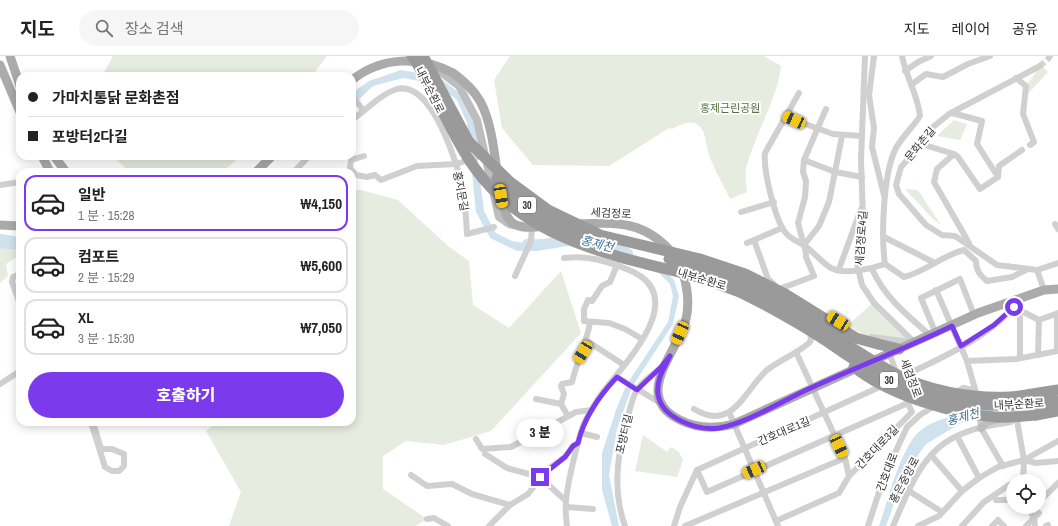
<!DOCTYPE html>
<html lang="ko">
<head>
<meta charset="utf-8">
<style>
	body { margin:0; font-family:"Archivo Narrow","Noto Sans KR",sans-serif; background:#f6f6f6; color:#222; height:100vh; display:flex; flex-direction:column; font-size:15px; white-space:nowrap }
	* { box-sizing:border-box; margin:0 }
	p { font-size:13px; color:#767676 }
	.icon { flex:none; width:22px; height:22px; fill:none; stroke:currentColor; stroke-width:2; stroke-linecap:round; stroke-linejoin:round }
	.map { position:relative; flex:1; overflow:hidden }
	.panel { position:absolute; left:16px; top:112px; width:340px; height:258px; display:flex; flex-direction:column; background:#fff; border-radius:12px; box-shadow:0 2px 10px #0003 }
	.panel>* { flex:none }
	.banner { position:absolute; left:16px; top:16px; width:340px; height:88px; border-radius:12px; box-shadow:0 2px 10px #0003; display:grid; align-content:center; height:88px; padding:0 12px; background:#fff }
	.fabs { position:absolute; left:1006px; top:418px; display:grid; gap:8px }
	.fabs a { display:grid; place-items:center; width:40px; height:40px; border-radius:50%; background:#fff; box-shadow:0 2px 10px #0003; font-size:20px }
	.end { position:absolute; width:18px; height:18px; margin:-9px; border:5px solid #7c3aed; background:#fff; box-shadow:0 0 0 2px #fff }
	.from { border-radius:50% }
	.bubble { position:absolute; height:28px; border-radius:14px; background:#fff; box-shadow:0 2px 10px #0003; font-size:13px; font-weight:800; line-height:28px; text-align:center }
	.car { position:absolute; width:12px; height:24px; margin:-12px -6px; border-radius:5px; box-shadow:0 0 3px 1px #0007; background:linear-gradient(#f5c518 24%,#345 0 40%,#f5c518 0 76%,#345 0 86%,#f5c518 0) }
	.banner b { display:flex; align-items:center; gap:14px; height:38px; font-size:15px }
	.banner b+b { border-top:1px solid #e0e0e0 }
	.banner i { width:10px; height:10px; background:#222 }
	ul { padding:7px 0 0; list-style:none }
	li { display:flex; align-items:center; gap:12px; height:56px; margin:0 8px 6px; padding:0 4px; border:2px solid #e0e0e0; border-radius:12px }
	li div { flex:1 }
	li b { display:block; font-size:15px }
	li em { font-style:normal; font-weight:800 }
	li.current { border-color:#7c3aed }
	li>.icon { width:36px; height:36px; stroke-width:1.5 }
	.button { display:flex; gap:8px; margin-top:auto; padding:8px 12px }
	.button a { flex:1; height:46px; border-radius:24px; background:#7c3aed; color:#fff; font-size:16px; font-weight:800; line-height:46px; text-align:center }
	header { display:flex; align-items:center; gap:24px; box-sizing:border-box; height:56px; padding:0 20px; background:#fff; border-bottom:1px solid #e0e0e0 }
	header strong { font-size:19px }
	nav { display:flex; gap:22px; margin-inline-start:auto; font-size:14px }
	.search { width:280px; height:36px; background:#f6f6f6; display:flex; align-items:center; gap:10px; box-sizing:border-box; padding:0 14px; border-radius:22px; color:#767676; font-size:15px }
	.map>svg:first-child { display:block }
	.green { fill:#e6ecdf }
	.water { fill:#cfe2ee }
	.lines { fill:none; stroke-linecap:round; stroke-linejoin:round }
	.river { stroke:#cfe2ee; stroke-width:10 }
	.street-tunnel { stroke:#d6d6d6; stroke-width:6; stroke-dasharray:6 3; stroke-linecap:butt }
	.street { stroke:#d0d0d0; stroke-width:6 }
	.secondary { stroke:#bdbdbd; stroke-width:8 }
	.primary { stroke:#ababab; stroke-width:9 }
	.highway { stroke:#9a9a9a; stroke-width:11 }
	.highway-bridge { stroke:#9a9a9a; stroke-width:11 }
	.route { stroke:#7c3aed; stroke-width:5 }
	.labels { text-anchor:middle; stroke-width:4; stroke-linejoin:round; paint-order:stroke }
	.shield { fill:#fff; stroke:#707070; stroke-width:1 }
	.shield-label { font-size:10px; font-weight:bold; fill:#333 }
	.street-label { font-size:11px; fill:#333; stroke:#fff }
	.park-label { font-size:11px; fill:#56703f; stroke:#fff }
	.water-label { font-size:12px; font-style:italic; fill:#3f7597; stroke:#fff }
</style>
</head>
<body>
<header>
<strong>지도</strong>
<div class="search"><svg class="icon" aria-label="search" viewBox="0 0 24 24"><circle cx="10" cy="10" r="6"/><path d="M15 15l6 6"/></svg>장소 검색</div>
<nav><a>지도</a><a>레이어</a><a>공유</a></nav>
</header>
<div class="map">
<svg width="1058" height="470" viewBox="0 0 1058 470">
	<rect width="100%" height="100%" fill="#fff"/>
	<!-- green -->
	<g class="green">
		<path d="M 113,0 L 327,0 L 312,20 L 102,20 Z"/>
		<path d="M 510,0 L 764,0 L 781,10 C 777,45 755,77 746,112 C 745,119 746,128 747,136 L 730,143 C 723,128 710,107 707,91 C 705,84 706,77 700,71 C 692,62 680,69 672,73 L 669,72 L 609,110 L 533,109 L 502,72 L 494,24 Z"/>
		<path d="M 1041,9 L 1048,16 L 1026,40 L 1026,30 Z"/>
		<path d="M 954,64 L 967,68 L 960,84 L 937,80 Z"/>
		<path d="M 113,100 L 241,100 L 228,111 L 216,116 L 129,116 Z"/>
		<path d="M 905,133 L 918,134 L 941,169 L 932,162 Z"/>
		<path d="M 361,134 L 398,144 L 448,190 L 469,205 L 473,249 L 509,272 L 561,215 L 581,277 L 491,375 L 444,389 L 406,385 L 383,400 L 383,433 L 427,463 L 415,470 L 229,470 L 241,436 L 206,375 L 216,366 L 352,366 L 352,135 Z"/>
		<path d="M 0,191 L 20,196 L 20,199 L 6,208 L 8,220 L 0,227 Z"/>
		<path d="M 873,247 L 913,285 L 865,279 L 847,270 Z"/>
		<path d="M 643,379 L 667,396 L 671,391 L 679,396 L 683,404 L 677,421 L 635,415 Z"/>
	</g>
	<!-- water -->
	<g class="water">
		<path d="M 401,14 L 439,21 L 462,39 L 473,65 L 484,155 L 496,177 L 512,185 L 535,189 L 576,183 L 615,192 L 661,210 L 674,224 L 679,240 L 673,268 L 632,331 L 617,373 L 609,419 L 619,470 L 612,470 L 602,434 L 602,397 L 617,351 L 627,328 L 668,266 L 673,240 L 670,228 L 656,214 L 574,189 L 537,195 L 517,195 L 490,182 L 476,156 L 467,67 L 457,44 L 436,28 L 403,22 L 373,30 L 352,50 L 352,37 L 369,25 Z"/>
		<path d="M 0,183 L 20,186 L 20,195 L 0,192 Z"/>
		<path d="M 1058,336 L 1058,342 L 976,358 L 926,388 L 918,399 L 910,417 L 903,423 L 886,470 L 879,470 C 889,441 895,411 912,384 C 927,362 954,361 977,354 C 1005,346 1030,341 1058,336 Z"/>
	</g>
	<g class="lines">
		<!-- river -->
		<g class="river">
			<path d="M 472,61 L 476,92"/>
			<path d="M 0,183 L 20,186"/>
			<path d="M 527,188 C 543,190 558,185 574,183 C 586,182 616,192 628,197"/>
		</g>
		<!-- street-tunnel -->
		<path class="street-tunnel" d="M 1040,10 L 1049,2"/>
		<!-- street -->
		<g class="street">
			<path d="M 865,0 L 861,104 L 863,162 L 857,208 L 862,229 L 874,247 L 915,287"/>
			<path d="M 874,0 L 869,39 L 874,72 L 872,91 L 884,139"/>
			<path d="M 1049,2 L 1050,0"/>
			<path d="M 1040,10 L 949,58 L 933,71 L 925,84 L 901,111 L 896,129 L 899,138 L 926,169 L 942,179 L 955,180 L 997,209 L 1037,214 L 1058,207"/>
			<path d="M 905,15 L 918,6 L 931,0"/>
			<path d="M 1016,22 L 1026,30 L 1023,58 L 1034,86 L 1030,89"/>
			<path d="M 911,29 L 926,18 L 943,21 L 968,8 L 990,0"/>
			<path d="M 799,37 L 765,97 C 763,114 775,163 785,176 C 791,184 798,185 805,190 C 814,196 821,206 831,212 C 845,219 871,213 885,208 L 904,221 C 925,216 943,199 964,194 L 976,205 C 976,215 980,219 987,225 L 1012,221 L 1028,213"/>
			<path d="M 352,40 L 364,55"/>
			<path d="M 952,57 L 982,65 L 977,88 L 998,121 L 980,133 L 958,101 L 954,98"/>
			<path d="M 786,61 L 833,78 L 862,80"/>
			<path d="M 352,64 C 366,54 381,38 397,33 C 430,25 453,97 460,121 C 465,139 466,159 467,178 L 494,171"/>
			<path d="M 921,88 L 954,98 L 937,113 L 934,126 L 969,187"/>
			<path d="M 364,100 L 351,104 L 350,112 L 356,119 L 367,121 L 375,119 L 381,124 L 417,110 L 456,108 L 485,99"/>
			<path d="M 804,104 L 835,116 L 862,121"/>
			<path d="M 294,116 L 309,100"/>
			<path d="M 998,121 L 999,110 L 1022,94"/>
			<path d="M 0,129 L 20,126"/>
			<path d="M 741,156 L 774,146"/>
			<path d="M 1055,168 L 1058,173"/>
			<path d="M 884,181 L 935,207"/>
			<path d="M 754,184 L 768,223 L 774,228"/>
			<path d="M 747,187 L 782,172"/>
			<path d="M 804,189 L 819,170 L 829,146 L 842,80"/>
			<path d="M 564,202 C 587,199 607,205 629,214 C 692,240 625,307 602,337 C 596,345 591,355 586,363 C 579,378 567,428 566,446 C 565,454 566,462 567,470"/>
			<path d="M 885,208 C 881,180 883,117 896,92 C 902,81 913,71 920,60 C 918,39 906,21 902,0"/>
			<path d="M 617,209 L 610,226 L 602,230 L 592,245 L 588,244 L 584,253 L 584,265 L 609,267 L 625,273 L 642,283"/>
			<path d="M 839,213 L 861,153"/>
			<path d="M 872,213 C 885,242 908,260 931,280"/>
			<path d="M 1037,214 L 1044,234"/>
			<path d="M 20,218 L 13,221 L 12,226 L 20,248"/>
			<path d="M 515,220 L 531,185 L 532,171"/>
			<path d="M 782,232 L 814,220 L 806,201 L 806,197 L 798,167 L 805,141 L 806,125 L 803,116 L 804,104 L 826,53"/>
			<path d="M 936,234 L 967,305 L 977,340"/>
			<path d="M 1014,251 L 1039,264 L 1058,257"/>
			<path d="M 936,278 L 921,242 L 960,223 L 974,259"/>
			<path d="M 871,281 L 911,286"/>
			<path d="M 587,285 L 624,309"/>
			<path d="M 1057,295 L 1057,258"/>
			<path d="M 796,296 L 845,402 L 849,420"/>
			<path d="M 889,297 L 897,318"/>
			<path d="M 1038,299 L 1039,264"/>
			<path d="M 1020,302 L 1020,254"/>
			<path d="M 967,305 L 1016,303 L 1058,295"/>
			<path d="M 617,321 L 662,348"/>
			<path d="M 901,321 C 937,304 998,278 1018,243"/>
			<path d="M 0,328 L 20,315"/>
			<path d="M 955,337 L 963,332 L 974,334"/>
			<path d="M 536,343 L 561,348"/>
			<path d="M 694,353 C 733,377 745,333 767,314 C 780,304 796,298 809,287 L 811,284 L 810,275"/>
			<path d="M 729,356 L 778,470"/>
			<path d="M 979,357 L 981,372 L 1003,410"/>
			<path d="M 1016,359 L 1024,404 L 1023,425"/>
			<path d="M 568,360 L 561,348 L 564,338 L 561,330 L 562,328 L 572,326 C 577,305 586,288 590,267"/>
			<path d="M 91,366 L 105,411 L 112,415 L 119,415 L 124,410 L 124,398 L 112,393 L 101,393 L 93,366"/>
			<path d="M 581,377 L 597,381"/>
			<path d="M 957,380 L 979,422"/>
			<path d="M 476,383 L 482,393 L 511,391 L 576,356 L 592,354"/>
			<path d="M 485,398 L 507,412 L 540,421 L 566,445"/>
			<path d="M 931,399 L 962,435"/>
			<path d="M 1024,404 L 1036,407 L 1058,405"/>
			<path d="M 697,414 L 707,436 L 908,347"/>
			<path d="M 411,419 L 427,430 L 452,428 L 472,438 L 510,449"/>
			<path d="M 909,435 L 942,456"/>
			<path d="M 996,444 L 1006,444 L 1013,439"/>
			<path d="M 1039,446 L 1058,427"/>
			<path d="M 566,451 L 593,453"/>
			<path d="M 1028,451 L 1034,462 L 1035,470"/>
			<path d="M 427,463 L 434,462 L 448,470"/>
			<path d="M 776,465 L 839,437 L 849,420 L 912,356 L 906,343"/>
			<path d="M 489,470 L 510,449 L 528,438 L 547,414 L 565,401 L 573,390 L 578,387"/>
			<path d="M 625,470 C 612,434 617,396 628,361 C 630,352 632,342 637,334 C 642,324 656,318 663,309"/>
			<path d="M 674,470 L 680,451 L 697,414 L 884,329"/>
			<path d="M 685,470 L 845,402"/>
			<path d="M 868,470 L 884,421 L 907,371 L 920,359 L 936,349"/>
			<path d="M 893,470 C 907,438 921,397 955,381 C 972,372 992,369 1011,366"/>
			<path d="M 918,470 L 939,460 L 962,435 L 979,422 L 998,411 L 1024,404 L 1058,385"/>
			<path d="M 962,470 L 984,446 L 1009,429 L 1013,428"/>
			<path d="M 992,470 L 998,464 L 1004,470"/>
			<path d="M 1026,470 L 1039,457"/>
			<path d="M 1046,470 L 1048,469"/>
		</g>
		<!-- secondary -->
		<g class="secondary">
			<path d="M 432,9 L 459,30 L 477,64 L 499,161 L 509,168 L 513,169"/>
			<path d="M 981,372 L 987,366 L 997,363"/>
		</g>
		<!-- primary -->
		<g class="primary">
			<path d="M 10,0 L 20,30"/>
			<path d="M 0,9 L 20,56"/>
			<path d="M 352,24 C 382,0 420,0 453,17 C 464,25 473,33 480,45 C 491,65 494,93 497,116"/>
			<path d="M 42,100 L 50,116"/>
			<path d="M 54,100 L 66,116"/>
			<path d="M 256,116 L 272,100"/>
			<path d="M 501,138 C 506,170 514,174 545,170"/>
			<path d="M 577,168 C 618,166 646,165 674,199"/>
			<path d="M 0,169 L 20,170"/>
			<path d="M 681,211 C 687,228 690,246 686,263 C 678,296 631,340 680,364 C 698,373 715,373 734,368 L 978,257 L 1044,234 L 1058,233"/>
		</g>
		<!-- highway -->
		<g class="highway">
			<path d="M 698,210 L 744,227"/>
			<path d="M 695,220 L 740,236"/>
			<path d="M 878,288 L 899,293"/>
			<path d="M 1036,359 L 1058,355"/>
		</g>
		<!-- highway-bridge -->
		<g class="highway-bridge">
			<path d="M 412,0 C 436,35 449,76 474,111 C 526,184 614,200 695,220"/>
			<path d="M 423,0 L 471,90"/>
			<path d="M 468,85 L 510,126 L 548,154 L 600,179 L 700,203 L 745,218 L 785,238 L 856,282 L 878,288"/>
			<path d="M 497,122 C 524,151 553,167 589,181"/>
			<path d="M 669,203 L 698,210"/>
			<path d="M 744,227 C 796,252 842,288 892,316 C 927,335 971,343 1010,341 C 1026,340 1042,336 1058,334"/>
			<path d="M 740,236 C 770,251 797,266 825,284 C 845,298 865,312 886,323 C 940,350 1000,354 1058,345"/>
			<path d="M 854,311 C 889,339 952,358 996,361 C 1010,362 1023,360 1036,359"/>
		</g>
	</g>
	<g class="lines">
		<!-- route -->
		<path class="route" d="M 540,421 L 565,401 L 573,390 L 578,387 C 584,361 599,340 617,321 L 637,334 L 661,311 L 670,300 C 664,312 656,324 658,338 C 661,362 697,375 719,372 C 748,367 785,343 813,331 C 859,310 907,292 952,270 L 961,290 L 994,269 L 1014,251"/>
	</g>
	<g class="labels">
		<!-- shield labels -->
		<g class="shield">
			<rect x="518" y="141" width="18" height="16" rx="3"/>
			<rect x="880" y="316" width="18" height="16" rx="3"/>
		</g>
		<g class="shield-label">
			<text x="527" y="153">30</text>
			<text x="889" y="328">30</text>
		</g>
		<!-- street labels -->
		<g class="street-label">
			<text transform="translate(430 34) rotate(63)" y="4">내부순환로</text>
			<text transform="translate(920 88) rotate(-50)" y="4">문화촌길</text>
			<text transform="translate(461 135) rotate(79)" y="4">홍지문길</text>
			<text transform="translate(611 157) rotate(3)" y="4">세검정로</text>
			<text transform="translate(861 182) rotate(-86)" y="4">세검정로4길</text>
			<text transform="translate(702 223) rotate(17)" y="4">내부순환로</text>
			<text transform="translate(911 322) rotate(69)" y="4">세검정로</text>
			<text transform="translate(1019 348) rotate(-3)" y="4">내부순환로</text>
			<text transform="translate(784 375) rotate(-23)" y="4">간호대로1길</text>
			<text transform="translate(624 378) rotate(-77)" y="4">포방터길</text>
			<text transform="translate(877 391) rotate(-46)" y="4">간호대로3길</text>
			<text transform="translate(887 416) rotate(-69)" y="4">간호대로</text>
			<text transform="translate(904 424) rotate(-62)" y="4">홍은중앙로</text>
		</g>
		<!-- park labels -->
		<g class="park-label">
			<text x="730" y="56">홍제근린공원</text>
		</g>
		<!-- water labels -->
		<g class="water-label">
			<text transform="translate(597 188) rotate(14)" y="4">홍제천</text>
			<text transform="translate(963 361) rotate(-15)" y="4">홍제천</text>
		</g>
	</g>
</svg>
<div class="fabs">
<a><svg class="icon" aria-label="locate" viewBox="0 0 24 24"><circle cx="12" cy="12" r="6"/><path d="M12 2v4M12 18v4M2 12h4M18 12h4"/></svg></a>
</div>
<i class="end from" style="left:1014px;top:251px"></i>
<i class="end" style="left:540px;top:421px"></i>
<div class="bubble" style="left:516px;top:363px;width:48px">3 분</div>
<i class="car" style="left:794px;top:64px;rotate:294deg"></i>
<i class="car" style="left:501px;top:140px;rotate:171deg"></i>
<i class="car" style="left:838px;top:265px;rotate:302deg"></i>
<i class="car" style="left:680px;top:277px;rotate:204deg"></i>
<i class="car" style="left:583px;top:296px;rotate:211deg"></i>
<i class="car" style="left:839px;top:390px;rotate:155deg"></i>
<i class="car" style="left:754px;top:414px;rotate:246deg"></i>
<div class="banner">
<b><i class="from"></i>가마치통닭 문화촌점</b>
<b><i></i>포방터2다길</b>
</div>
<section class="panel">
<ul>
<li class="current"><svg class="icon" aria-label="car" viewBox="0 0 24 24"><path d="M5 17H2v-5l4-1 3-4h7l3 4 3 1v5h-3M9 17h6M6 11h13"/><circle cx="7" cy="17" r="2"/><circle cx="17" cy="17" r="2"/></svg><div><b>일반</b><p>1 분 · 15:28</p></div><em>₩4,150</em></li>
<li><svg class="icon" aria-label="car" viewBox="0 0 24 24"><path d="M5 17H2v-5l4-1 3-4h7l3 4 3 1v5h-3M9 17h6M6 11h13"/><circle cx="7" cy="17" r="2"/><circle cx="17" cy="17" r="2"/></svg><div><b>컴포트</b><p>2 분 · 15:29</p></div><em>₩5,600</em></li>
<li><svg class="icon" aria-label="car" viewBox="0 0 24 24"><path d="M5 17H2v-5l4-1 3-4h7l3 4 3 1v5h-3M9 17h6M6 11h13"/><circle cx="7" cy="17" r="2"/><circle cx="17" cy="17" r="2"/></svg><div><b>XL</b><p>3 분 · 15:30</p></div><em>₩7,050</em></li>
</ul>
<div class="button"><a>호출하기</a></div>
</section>
</div>
</body>
</html>
